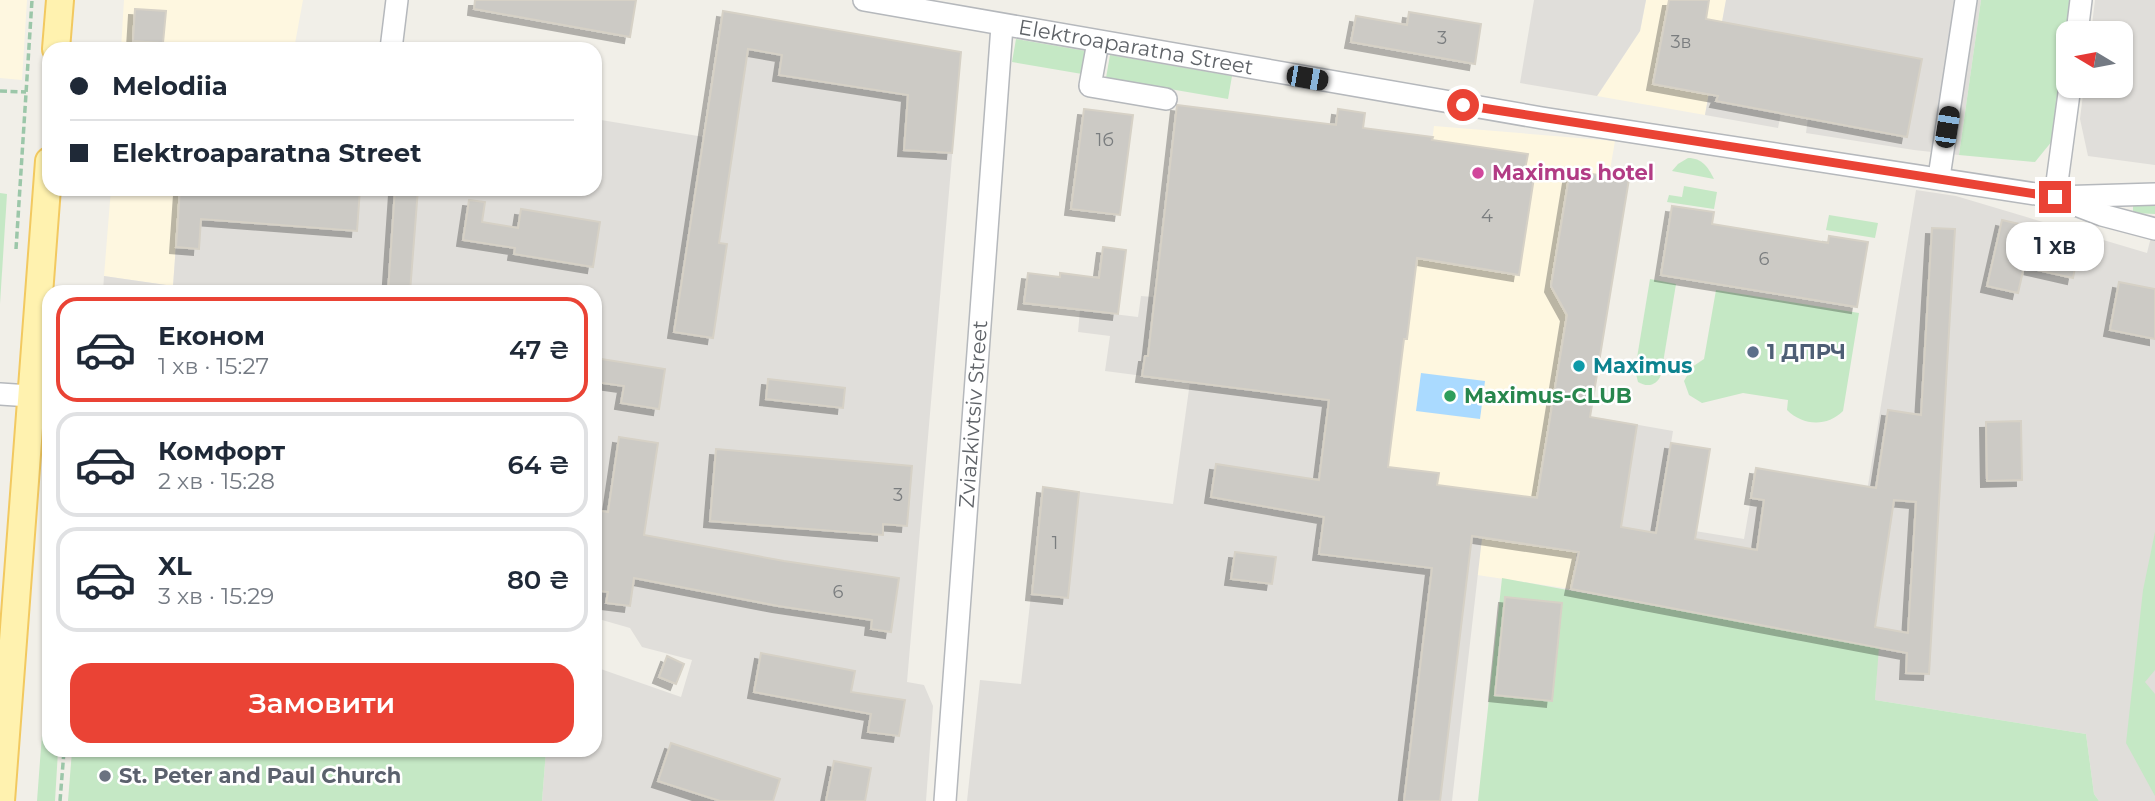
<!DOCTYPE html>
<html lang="uk">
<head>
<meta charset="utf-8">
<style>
	body { margin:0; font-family:Montserrat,sans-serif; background:#f6f6f7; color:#1f2937; height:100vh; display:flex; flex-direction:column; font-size:26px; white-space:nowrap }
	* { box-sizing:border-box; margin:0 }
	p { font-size:23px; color:#747a83 }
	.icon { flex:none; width:38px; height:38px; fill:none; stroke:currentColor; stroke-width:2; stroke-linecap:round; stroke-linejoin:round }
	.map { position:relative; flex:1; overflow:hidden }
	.panel { position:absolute; left:42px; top:285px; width:560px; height:472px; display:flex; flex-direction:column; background:#fff; border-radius:21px; box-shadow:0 2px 5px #0004 }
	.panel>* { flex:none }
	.guide { position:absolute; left:42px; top:42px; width:560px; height:154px; border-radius:21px; box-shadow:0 2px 5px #0004; display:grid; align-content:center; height:154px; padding:0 28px; background:#fff }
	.needle { width:46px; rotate:280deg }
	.tools { position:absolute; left:2056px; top:21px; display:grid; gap:14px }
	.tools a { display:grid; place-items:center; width:77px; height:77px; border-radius:14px; background:#fff; box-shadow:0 2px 5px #0004; font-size:35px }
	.end { position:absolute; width:32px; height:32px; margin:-16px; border:9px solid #ea4335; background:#fff; box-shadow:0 0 0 4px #fff }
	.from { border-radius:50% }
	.bubble { position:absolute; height:49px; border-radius:21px; background:#fff; box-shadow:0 2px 5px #0004; font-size:23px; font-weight:600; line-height:49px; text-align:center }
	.car { position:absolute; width:21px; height:42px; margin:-21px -10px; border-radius:9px; box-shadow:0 0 5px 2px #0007; background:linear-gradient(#222 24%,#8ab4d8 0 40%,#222 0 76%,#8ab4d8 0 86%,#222 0) }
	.guide b { display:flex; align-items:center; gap:24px; height:66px; font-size:26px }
	.guide b+b { border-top:2px solid #e0e1e3 }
	.guide i { width:18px; height:18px; background:#1f2937 }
	ul { padding:12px 0 0; list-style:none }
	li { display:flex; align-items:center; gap:21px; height:105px; margin:0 14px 10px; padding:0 14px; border:4px solid #e0e1e3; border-radius:21px }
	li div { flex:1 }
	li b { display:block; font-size:26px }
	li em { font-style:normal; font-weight:600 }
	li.active { border-color:#ea4335 }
	li>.icon { width:63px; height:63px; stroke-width:1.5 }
	.primary-button { display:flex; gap:14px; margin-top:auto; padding:14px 28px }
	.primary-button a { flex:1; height:80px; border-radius:21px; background:#ea4335; color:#fff; font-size:28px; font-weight:600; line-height:80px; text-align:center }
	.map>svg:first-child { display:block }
	.commercial { fill:#fef7e0 }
	.industrial { fill:#e0deda }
	.green { fill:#c5e8c5 }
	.water { fill:#aadaff }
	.building { fill:#cccac5; stroke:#d6d1c6; stroke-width:2; fill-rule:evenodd; filter:url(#shadow) }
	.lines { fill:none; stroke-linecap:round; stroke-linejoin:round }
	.minor-casing { stroke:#b5b8bc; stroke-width:24 }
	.major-casing { stroke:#f2c960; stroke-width:30 }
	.path { stroke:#9cc7a9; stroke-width:3.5; stroke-dasharray:7 3.5; stroke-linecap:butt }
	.minor { stroke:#fff; stroke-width:21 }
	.major { stroke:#fff2af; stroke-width:26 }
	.route { stroke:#ea4335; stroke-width:9 }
	.hotel-dot { fill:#d1479c; stroke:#fff; stroke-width:2.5 }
	.service-dot { fill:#5c6f8a; stroke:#fff; stroke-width:2.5 }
	.culture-dot { fill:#0f9aa8; stroke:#fff; stroke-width:2.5 }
	.leisure-dot { fill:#2e9e5b; stroke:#fff; stroke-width:2.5 }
	.worship-dot { fill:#6b7280; stroke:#fff; stroke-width:2.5 }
	.labels { text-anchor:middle; stroke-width:5; stroke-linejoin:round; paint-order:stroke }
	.number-label { font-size:18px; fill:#7a7d7f }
	.street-label { font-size:21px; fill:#5f6368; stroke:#fff }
	.hotel-label { font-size:21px; font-weight:bold; fill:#b23c85; stroke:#fff; text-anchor:start }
	.service-label { font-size:21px; font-weight:bold; fill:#4e5e75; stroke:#fff; text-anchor:start }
	.culture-label { font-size:21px; font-weight:bold; fill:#0d838f; stroke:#fff; text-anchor:start }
	.leisure-label { font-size:21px; font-weight:bold; fill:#27864d; stroke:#fff; text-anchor:start }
	.worship-label { font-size:21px; font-weight:bold; fill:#5b616d; stroke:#fff; text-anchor:start }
</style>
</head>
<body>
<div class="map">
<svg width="2155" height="801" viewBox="0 0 2155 801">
	<defs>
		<filter id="shadow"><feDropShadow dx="-6" dy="6" stdDeviation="0" flood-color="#0004"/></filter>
	</defs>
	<rect width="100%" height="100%" fill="#f1efe8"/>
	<!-- commercial -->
	<g class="commercial">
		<path d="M 0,0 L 27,0 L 22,80 L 0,78 Z"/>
		<path d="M 124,0 L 303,0 L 294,49 L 121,49 Z"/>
		<path d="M 1646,0 L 1726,0 L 1705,115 L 1597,96 L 1640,31 Z"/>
		<path d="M 1434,126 L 1615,141 L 1609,176 L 1629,179 L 1590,417 L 1599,418 L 1571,589 L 1477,575 L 1482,537 L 1333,519 L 1322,456 L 1349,243 L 1418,252 Z"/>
		<path d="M 111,189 L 180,189 L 173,286 L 104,276 Z"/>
	</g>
	<!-- industrial -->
	<g class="industrial">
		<path d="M 1534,0 L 1646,0 L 1640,31 L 1597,96 L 1520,83 Z"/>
		<path d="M 1726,0 L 1981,0 L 1959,155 L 1914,150 L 1806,133 L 1808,118 L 1781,113 L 1778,128 L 1705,115 Z"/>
		<path d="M 2095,0 L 2155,0 L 2155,165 L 2088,156 L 2080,119 L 2084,86 L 2121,86 L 2121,33 L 2091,33 Z"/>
		<path d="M 723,11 L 961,52 L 907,682 L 924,685 L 933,706 L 926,801 L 542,801 L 546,751 L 595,751 L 595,667 L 681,697 L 692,660 L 642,647 L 630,628 L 595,618 L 595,292 L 103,292 L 104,276 L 173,286 L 180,189 L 595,189 L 595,119 L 704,137 Z"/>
		<path d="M 1177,105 L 1433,137 L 1418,252 L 1349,243 L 1322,456 L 1333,519 L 1482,538 L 1452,801 L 967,801 L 980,680 L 1021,684 L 1043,487 L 1173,504 L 1190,382 L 1105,371 L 1110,336 L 1078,332 L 1080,310 L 1138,317 L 1141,296 L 1153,297 Z"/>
		<path d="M 1916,190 L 1956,196 L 2147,253 L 2155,221 L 2155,801 L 2099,801 L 2094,794 L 2086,734 L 1875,700 L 1878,647 L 1571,589 L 1599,418 L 1673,431 L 1658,525 L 1744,539 L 1751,498 L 1864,510 Z"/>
	</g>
	<!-- green -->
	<g class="green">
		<path d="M 1981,0 L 2071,0 L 2057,135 L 2035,162 L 1959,155 Z"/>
		<path d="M 1016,39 L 1086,51 L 1082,74 L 1012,62 Z"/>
		<path d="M 1110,55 L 1232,76 L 1228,99 L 1106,78 Z"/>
		<path d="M 1688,158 C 1702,158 1708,167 1714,179 L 1672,171 L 1678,164 Z"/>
		<path d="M 1684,186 L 1717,192 L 1714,209 L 1667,202 L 1669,195 L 1682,197 Z"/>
		<path d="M 0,193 L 7,194 L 0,304 Z"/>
		<path d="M 2133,203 L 2155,203 L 2155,214 L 2133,213 Z"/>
		<path d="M 1829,215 L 1878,223 L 1875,238 L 1826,230 Z"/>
		<path d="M 1650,279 L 1676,284 L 1661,375 C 1657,385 1648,388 1638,382 L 1635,370 Z"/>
		<path d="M 1716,290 L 1859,313 L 1843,411 C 1827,427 1803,426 1787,410 L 1788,400 L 1743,393 L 1702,403 L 1689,395 L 1684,381 L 1692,367 L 1704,359 Z"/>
		<path d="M 2155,532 L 2155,670 L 2145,682 L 2155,694 L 2155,796 L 2126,743 L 2143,590 Z"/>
		<path d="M 1502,578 L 1879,647 L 1875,700 L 2086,734 L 2094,794 L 2099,801 L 1478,801 Z"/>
		<path d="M 49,641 L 49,751 L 58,751 L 55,801 L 37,801 Z"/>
		<path d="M 72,751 L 546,751 L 542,801 L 68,801 Z"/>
	</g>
	<!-- water -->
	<path class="water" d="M 1421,373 L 1485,381 L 1480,419 L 1416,411 Z"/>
	<!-- building -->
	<g class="building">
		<path d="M 475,0 L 636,0 L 630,37 L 474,9 Z"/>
		<path d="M 1669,0 L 1709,0 L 1706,19 L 1922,59 L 1907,137 L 1716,101 L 1718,96 L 1653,84 Z"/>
		<path d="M 135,9 L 166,11 L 163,43 L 133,41 Z"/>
		<path d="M 723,11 L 961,52 L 952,153 L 904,150 L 908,95 L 779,75 L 782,55 L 748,49 L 719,243 L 727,244 L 713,338 L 674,332 Z"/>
		<path d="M 1409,12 L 1481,24 L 1475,64 L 1351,42 L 1356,16 L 1407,25 Z"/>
		<path d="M 1177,105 L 1336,125 L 1338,109 L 1365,113 L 1363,128 L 1433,137 L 1432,140 L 1528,154 L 1525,169 L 1535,171 L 1519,275 L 1417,258 L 1407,339 L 1404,339 L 1388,467 L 1439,473 L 1437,485 L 1537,498 L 1567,315 L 1551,286 L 1570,171 L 1629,179 L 1590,417 L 1637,425 L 1621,527 L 1656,533 L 1671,443 L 1710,449 L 1695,539 L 1757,550 L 1764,500 L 1751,498 L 1756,468 L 1876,488 L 1888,410 L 1921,415 L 1932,228 L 1955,229 L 1929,674 L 1906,673 L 1907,653 L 1571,589 L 1579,552 L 1472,536 L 1440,801 L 1404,801 L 1432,568 L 1319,554 L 1324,517 L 1211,497 L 1216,464 L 1319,480 L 1329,400 L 1142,376 L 1145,356 L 1148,356 ZM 1894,500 L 1916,502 L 1908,633 L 1875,627 Z"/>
		<path d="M 1084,109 L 1133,115 L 1120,215 L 1071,209 Z"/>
		<path d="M 180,189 L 360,189 L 357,231 L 201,219 L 199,249 L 176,247 Z"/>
		<path d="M 395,189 L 418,189 L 410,292 L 388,292 Z"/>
		<path d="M 469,200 L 485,202 L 482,222 L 518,228 L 521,209 L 600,222 L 593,267 L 514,254 L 515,248 L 463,240 Z"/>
		<path d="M 1672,206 L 1714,212 L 1712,224 L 1828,243 L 1829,236 L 1868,242 L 1857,307 L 1661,275 Z"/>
		<path d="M 2002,220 L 2075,237 L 2071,256 L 2077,258 L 2073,278 L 2024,267 L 2018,293 L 1987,286 Z"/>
		<path d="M 1103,247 L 1126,250 L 1118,314 L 1024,303 L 1028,273 L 1060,277 L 1060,273 L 1099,278 Z"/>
		<path d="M 2119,282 L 2155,289 L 2155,339 L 2110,330 Z"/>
		<path d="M 595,358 L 665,369 L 659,409 L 621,403 L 624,386 L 595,382 Z"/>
		<path d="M 768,379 L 845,388 L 843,408 L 766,399 Z"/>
		<path d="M 2021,421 L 2022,480 L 1987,481 L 1986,422 Z"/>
		<path d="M 619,437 L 658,443 L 644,535 L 784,561 L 899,578 L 891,632 L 871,629 L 872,620 L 778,606 L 634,578 L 630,606 L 606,603 L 608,592 L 595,590 L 595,510 L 608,512 Z"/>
		<path d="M 716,449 L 912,466 L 907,526 L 883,524 L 883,535 L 710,521 Z"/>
		<path d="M 1043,487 L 1079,492 L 1068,598 L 1032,594 Z"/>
		<path d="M 1235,552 L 1276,557 L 1272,584 L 1231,579 Z"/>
		<path d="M 1505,597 L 1562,603 L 1552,701 L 1495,695 Z"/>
		<path d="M 761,653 L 855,671 L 851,692 L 905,700 L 899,736 L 868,732 L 871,714 L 754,692 Z"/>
		<path d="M 667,656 L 684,664 L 676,684 L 659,677 Z"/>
		<path d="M 671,743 L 780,779 L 773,801 L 720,801 L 658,781 Z"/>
		<path d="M 834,761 L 871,768 L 865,801 L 826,801 Z"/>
	</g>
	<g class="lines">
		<!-- minor casing -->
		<g class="minor-casing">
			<g id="minor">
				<path id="s1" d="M 864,0 L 1542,118 L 2055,197 L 2155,194"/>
				<path d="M 2077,33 L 2081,0"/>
				<path d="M 1098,42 L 1090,86 L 1166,99"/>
				<path d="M 391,49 L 397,0"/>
				<path d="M 2070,86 L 2055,197 L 2102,215 L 2155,229"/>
				<path d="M 1939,177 L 1966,0"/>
				<path d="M 0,394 L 30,396"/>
				<path id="s2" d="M 945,801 L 1002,26"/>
			</g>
		</g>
		<!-- major casing -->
		<g class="major-casing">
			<g id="major">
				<path d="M 56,49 L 60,0"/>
				<path d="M 1,801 L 49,161"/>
			</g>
		</g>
		<!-- path -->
		<g class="path">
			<path d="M 0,91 L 26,92"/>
			<path d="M 16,249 L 32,0"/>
			<path d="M 60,801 L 64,751"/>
		</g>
		<!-- minor -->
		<use href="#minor" class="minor"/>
		<!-- major -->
		<use href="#major" class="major"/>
	</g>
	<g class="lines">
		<!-- route -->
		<path class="route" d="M 1463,105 L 2055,197"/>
	</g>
	<!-- markers -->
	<circle class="hotel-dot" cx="1478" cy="173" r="7"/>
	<circle class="service-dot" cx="1753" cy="352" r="7"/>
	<circle class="culture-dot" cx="1579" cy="366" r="7"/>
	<circle class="leisure-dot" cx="1450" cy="396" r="7"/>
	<circle class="worship-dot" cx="105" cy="776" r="7"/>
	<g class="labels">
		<!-- number labels -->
		<g class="number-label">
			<text x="1442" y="44">3</text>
			<text x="1681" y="48">3в</text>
			<text x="1105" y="146">1б</text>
			<text x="1487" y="222">4</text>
			<text x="1764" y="265">6</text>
			<text x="898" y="501">3</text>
			<text x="1055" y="549">1</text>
			<text x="838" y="598">6</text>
		</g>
		<!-- street labels -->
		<g class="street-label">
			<text dy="7" stroke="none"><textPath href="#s1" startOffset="276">Elektroaparatna Street</textPath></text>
			<text dy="7" stroke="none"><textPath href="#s2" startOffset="388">Zviazkivtsiv Street</textPath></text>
		</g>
		<!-- hotel labels -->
		<g class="hotel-label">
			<text x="1492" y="180">Maximus hotel</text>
		</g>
		<!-- service labels -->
		<g class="service-label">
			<text x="1767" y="359">1 ДПРЧ</text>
		</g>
		<!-- culture labels -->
		<g class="culture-label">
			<text x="1593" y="373">Maximus</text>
		</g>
		<!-- leisure labels -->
		<g class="leisure-label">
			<text x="1464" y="403">Maximus-CLUB</text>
		</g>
		<!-- worship labels -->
		<g class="worship-label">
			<text x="119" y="783">St. Peter and Paul Church</text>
		</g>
	</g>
</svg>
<div class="tools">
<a><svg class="needle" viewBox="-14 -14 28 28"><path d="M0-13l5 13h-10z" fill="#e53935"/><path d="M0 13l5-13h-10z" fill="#747a83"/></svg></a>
</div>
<i class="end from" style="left:1463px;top:105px"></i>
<i class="end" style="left:2055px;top:197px"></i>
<div class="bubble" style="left:2006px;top:222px;width:98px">1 хв</div>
<i class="car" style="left:1307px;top:78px;rotate:100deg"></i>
<i class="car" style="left:1947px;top:127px;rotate:9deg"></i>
<div class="guide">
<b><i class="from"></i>Melodiia</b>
<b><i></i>Elektroaparatna Street</b>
</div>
<section class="panel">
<ul>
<li class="active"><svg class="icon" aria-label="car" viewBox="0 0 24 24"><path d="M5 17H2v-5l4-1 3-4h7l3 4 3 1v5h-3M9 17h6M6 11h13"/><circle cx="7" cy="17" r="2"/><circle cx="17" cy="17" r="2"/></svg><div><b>Економ</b><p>1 хв · 15:27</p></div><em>47 ₴</em></li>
<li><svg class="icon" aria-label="car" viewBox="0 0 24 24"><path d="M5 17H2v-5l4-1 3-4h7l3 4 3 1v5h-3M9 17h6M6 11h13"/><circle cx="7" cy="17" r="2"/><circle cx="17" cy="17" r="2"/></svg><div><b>Комфорт</b><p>2 хв · 15:28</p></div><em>64 ₴</em></li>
<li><svg class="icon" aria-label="car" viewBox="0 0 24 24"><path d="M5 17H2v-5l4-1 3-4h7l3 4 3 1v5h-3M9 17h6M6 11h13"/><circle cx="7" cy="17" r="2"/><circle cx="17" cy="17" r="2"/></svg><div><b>XL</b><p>3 хв · 15:29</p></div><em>80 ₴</em></li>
</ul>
<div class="primary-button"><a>Замовити</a></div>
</section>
</div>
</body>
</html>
